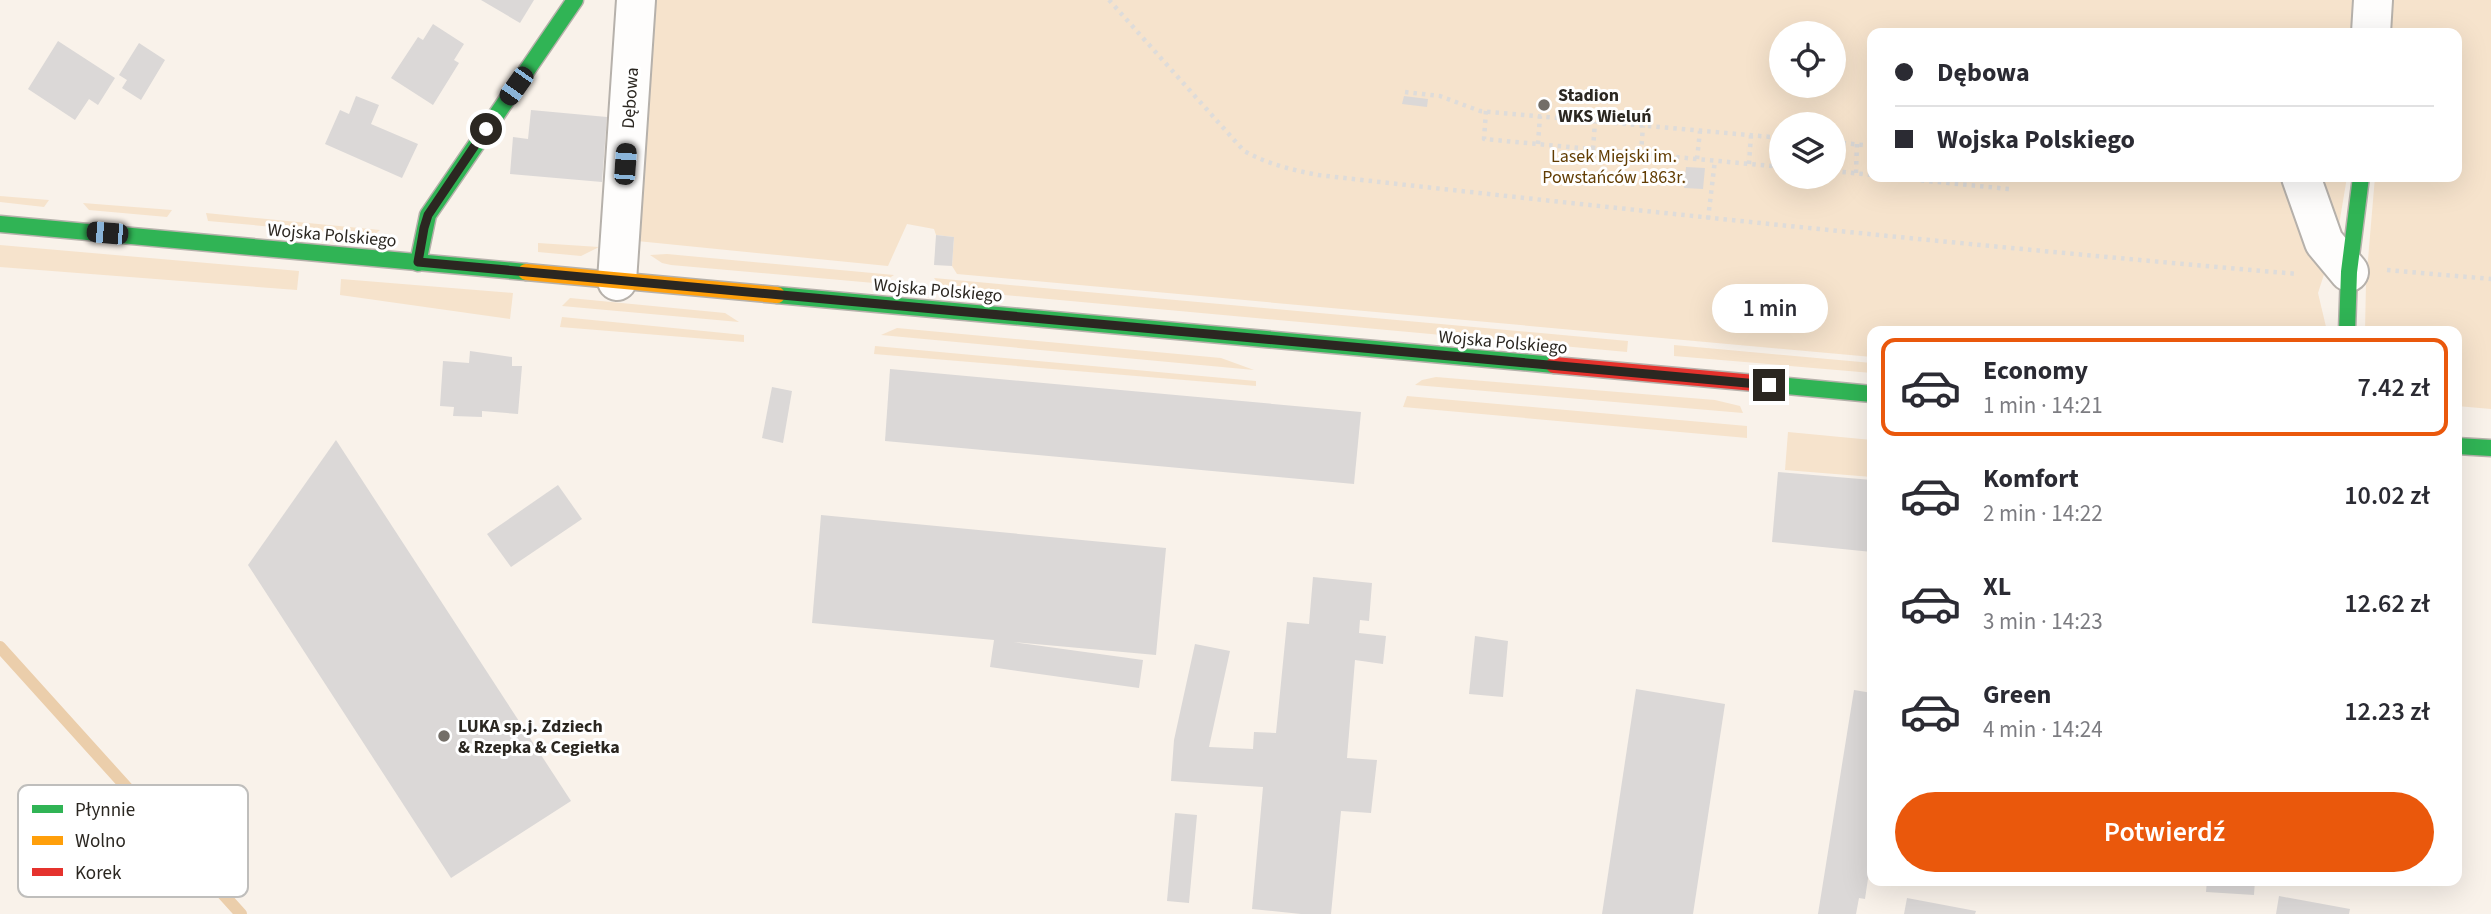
<!DOCTYPE html>
<html lang="pl">
<head>
<meta charset="utf-8">
<style>
	body { margin:0; font-family:"Source Sans 3",sans-serif; background:#f7f7f7; color:#2b2b33; height:100vh; display:flex; flex-direction:column; font-size:26px; white-space:nowrap }
	* { box-sizing:border-box; margin:0 }
	p { font-size:23px; color:#7c7c81 }
	.icon { flex:none; width:38px; height:38px; fill:none; stroke:currentColor; stroke-width:2; stroke-linecap:round; stroke-linejoin:round }
	.map { position:relative; flex:1; overflow:hidden }
	.side { position:absolute; left:1867px; top:326px; width:595px; height:560px; display:flex; flex-direction:column; background:#fff; border-radius:14px; box-shadow:0 7px 28px #0002 }
	.side>* { flex:none }
	.top-card { position:absolute; left:1867px; top:28px; width:595px; height:154px; border-radius:14px; box-shadow:0 7px 28px #0002; display:grid; align-content:center; height:154px; padding:0 28px; background:#fff }
	.controls { position:absolute; left:1769px; top:21px; display:grid; gap:14px }
	.controls a { display:grid; place-items:center; width:77px; height:77px; border-radius:50%; background:#fff; box-shadow:0 7px 28px #0002; font-size:35px }
	.end { position:absolute; width:32px; height:32px; margin:-16px; border:9px solid #2b2721; background:#fff; box-shadow:0 0 0 4px #fff }
	.from { border-radius:50% }
	.bubble { position:absolute; height:49px; border-radius:24px; background:#fff; box-shadow:0 7px 28px #0002; font-size:23px; font-weight:600; line-height:49px; text-align:center }
	.car { position:absolute; width:21px; height:42px; margin:-21px -10px; border-radius:9px; box-shadow:0 0 5px 2px #0007; background:linear-gradient(#222 24%,#8ab4d8 0 40%,#222 0 76%,#8ab4d8 0 86%,#222 0) }
	.top-card b { display:flex; align-items:center; gap:24px; height:66px; font-size:26px }
	.top-card b+b { border-top:2px solid #e1e1e2 }
	.top-card i { width:18px; height:18px; background:#2b2b33 }
	ul { padding:12px 0 0; list-style:none }
	li { display:flex; align-items:center; gap:21px; height:98px; margin:0 14px 10px; padding:0 14px; border:4px solid transparent; border-radius:14px }
	li div { flex:1 }
	li b { display:block; font-size:26px }
	li em { font-style:normal; font-weight:600 }
	li.current { border-color:#ea580c }
	li>.icon { width:63px; height:63px; stroke-width:1.5 }
	.button { display:flex; gap:14px; margin-top:auto; padding:14px 28px }
	.button a { flex:1; height:80px; border-radius:42px; background:#ea580c; color:#fff; font-size:28px; font-weight:600; line-height:80px; text-align:center }
	.map>svg:first-child { display:block }
	.green { fill:#f6e3cc; fill-rule:evenodd }
	.lines { fill:none; stroke-linecap:round; stroke-linejoin:round }
	.stream { stroke:#ebceab; stroke-width:12 }
	.building { fill:#dbd8d7 }
	.street-casing { stroke:#b6b1ab; stroke-width:42 }
	.fast-casing { stroke:#b6b1ab; stroke-width:19 }
	.slow-casing { stroke:#b6b1ab; stroke-width:19 }
	.jam-casing { stroke:#b6b1ab; stroke-width:19 }
	.path { stroke:#dedcda; stroke-width:4.5; stroke-dasharray:3.5 5; stroke-linecap:butt }
	.street { stroke:#fefdfc; stroke-width:38 }
	.fast { stroke:#30b455; stroke-width:16 }
	.slow { stroke:#ff9f0a; stroke-width:16 }
	.jam { stroke:#e5322d; stroke-width:16 }
	.route { stroke:#2b2721; stroke-width:9 }
	.poi-dot { fill:#736e67; stroke:#fff; stroke-width:2.5 }
	.labels { text-anchor:middle; stroke-width:6; stroke-linejoin:round; paint-order:stroke }
	.poi-label { font-size:18px; font-weight:bold; fill:#2b2721; stroke:#fff; text-anchor:start }
	.street-label { font-size:18px; fill:#2b2721; stroke:#fff }
	.park-label { font-size:18px; fill:#623d03; stroke:#fff }
	.key { fill:#fff; stroke:#bfbebc; stroke-width:2 }
	.key-label { font-size:19px; fill:#2b2721 }
</style>
</head>
<body>
<div class="map">
<svg width="2491" height="914" viewBox="0 0 2491 914">
	<rect width="100%" height="100%" fill="#f9f2ea"/>
	<!-- green -->
	<g class="green">
		<path d="M 652,0 L 2360,0 L 2357,33 L 1872,33 L 1872,177 L 2347,177 L 2338,231 L 2318,293 L 2327,331 L 1872,331 L 1872,357 L 957,274 L 952,266 L 954,237 L 936,235 L 934,229 L 907,224 L 888,266 L 637,241 ZM 1782,33 L 1834,33 L 1834,86 L 1782,86 ZM 1782,124 L 1834,124 L 1834,177 L 1782,177 Z"/>
		<path d="M 2391,0 L 2491,0 L 2491,409 L 2457,406 L 2457,331 L 2365,331 L 2366,283 L 2375,177 L 2457,177 L 2457,33 L 2389,33 Z"/>
		<path d="M 0,196 L 49,200 L 44,207 L 0,202 Z"/>
		<path d="M 83,203 L 172,210 L 167,217 L 89,210 Z"/>
		<path d="M 206,213 L 380,230 L 373,236 L 208,221 Z"/>
		<path d="M 538,243 L 599,247 L 581,256 L 538,252 Z"/>
		<path d="M 0,245 L 299,271 L 297,290 L 0,267 Z"/>
		<path d="M 667,254 L 894,275 L 883,282 L 874,283 L 671,265 L 662,263 L 650,255 Z"/>
		<path d="M 934,278 L 1628,341 L 1627,352 L 950,290 L 941,287 Z"/>
		<path d="M 341,279 L 513,293 L 510,319 L 340,295 Z"/>
		<path d="M 570,298 L 725,313 L 739,322 L 562,306 Z"/>
		<path d="M 562,317 L 744,335 L 744,342 L 560,327 Z"/>
		<path d="M 897,328 L 1221,358 L 1254,370 L 881,335 Z"/>
		<path d="M 1674,345 L 1872,363 L 1872,373 L 1674,356 Z"/>
		<path d="M 875,346 L 1256,381 L 1256,386 L 874,354 Z"/>
		<path d="M 1436,377 L 1715,400 L 1740,406 L 1743,413 L 1415,385 L 1422,380 Z"/>
		<path d="M 1407,396 L 1747,426 L 1747,438 L 1403,407 Z"/>
		<path d="M 1788,432 L 1872,440 L 1872,477 L 1785,470 Z"/>
	</g>
	<g class="lines">
		<!-- stream -->
		<path class="stream" d="M 0,647 L 241,914"/>
	</g>
	<!-- building -->
	<g class="building">
		<path d="M 481,0 L 534,0 L 520,23 Z"/>
		<path d="M 433,24 L 464,44 L 454,60 L 459,63 L 433,105 L 391,78 L 418,37 L 423,40 Z"/>
		<path d="M 58,41 L 115,78 L 98,105 L 89,99 L 75,120 L 28,89 Z"/>
		<path d="M 139,43 L 165,60 L 141,100 L 122,88 L 127,80 L 119,75 Z"/>
		<path d="M 356,96 L 379,105 L 371,124 L 418,144 L 402,178 L 325,144 L 340,110 L 349,114 Z"/>
		<path d="M 1404,96 L 1428,99 L 1427,107 L 1402,104 Z"/>
		<path d="M 531,110 L 607,117 L 602,182 L 510,174 L 513,137 L 528,139 Z"/>
		<path d="M 1686,167 L 1705,168 L 1703,189 L 1684,188 Z"/>
		<path d="M 936,235 L 954,237 L 952,266 L 934,265 Z"/>
		<path d="M 470,351 L 512,357 L 512,366 L 522,366 L 518,414 L 482,411 L 482,417 L 453,416 L 454,407 L 440,406 L 443,361 L 469,363 Z"/>
		<path d="M 890,369 L 1361,412 L 1354,484 L 885,441 Z"/>
		<path d="M 772,387 L 792,391 L 783,443 L 762,438 Z"/>
		<path d="M 336,440 L 571,801 L 451,878 L 248,565 Z"/>
		<path d="M 1778,472 L 1872,480 L 1872,552 L 1772,542 Z"/>
		<path d="M 558,485 L 582,519 L 511,567 L 487,534 Z"/>
		<path d="M 821,515 L 1166,548 L 1156,655 L 1013,642 L 1143,660 L 1139,688 L 990,667 L 994,640 L 812,623 Z"/>
		<path d="M 1313,577 L 1372,583 L 1369,621 L 1360,620 L 1359,633 L 1386,636 L 1383,664 L 1355,660 L 1347,758 L 1377,760 L 1371,813 L 1341,811 L 1331,914 L 1301,914 L 1252,909 L 1263,787 L 1171,781 L 1174,740 L 1195,644 L 1230,651 L 1209,747 L 1253,749 L 1254,732 L 1276,733 L 1287,622 L 1309,624 Z"/>
		<path d="M 1475,636 L 1508,641 L 1503,697 L 1469,694 Z"/>
		<path d="M 1636,689 L 1725,704 L 1693,914 L 1602,914 Z"/>
		<path d="M 1854,690 L 1872,693 L 1872,851 L 1865,899 L 1859,898 L 1856,914 L 1818,914 Z"/>
		<path d="M 1175,813 L 1197,815 L 1189,903 L 1167,901 Z"/>
		<path d="M 2207,880 L 2255,880 L 2254,895 L 2206,892 Z"/>
		<path d="M 2279,896 L 2350,909 L 2349,914 L 2276,914 Z"/>
		<path d="M 1907,898 L 1976,911 L 1975,914 L 1904,914 Z"/>
	</g>
	<g class="lines">
		<!-- street casing -->
		<g class="street-casing">
			<g id="street">
				<path d="M 2371,33 L 2373,0"/>
				<path d="M 2301,177 L 2324,242 L 2349,272"/>
				<path d="M 617,281 L 636,0"/>
			</g>
		</g>
		<!-- fast casing -->
		<g class="fast-casing">
			<g id="fast">
				<path d="M 0,224 L 526,272"/>
				<path d="M 418,263 L 428,215 L 575,0"/>
				<path d="M 777,295 L 1554,365"/>
				<path d="M 2347,331 L 2349,272 L 2361,177"/>
				<path d="M 1777,385 L 1872,394"/>
				<path d="M 2457,446 L 2491,448"/>
			</g>
		</g>
		<!-- slow casing -->
		<g class="slow-casing">
			<path id="slow" d="M 526,272 L 777,295"/>
		</g>
		<!-- jam casing -->
		<g class="jam-casing">
			<path id="jam" d="M 1554,365 L 1777,385"/>
		</g>
		<!-- path -->
		<g class="path">
			<path d="M 1109,0 L 1244,151 C 1268,164 1292,170 1318,175 C 1645,212 1971,246 2298,274"/>
			<path d="M 1405,92 L 1440,96 L 1480,111 L 1782,138"/>
			<path d="M 1486,111 L 1484,139 L 1782,167"/>
			<path d="M 1834,142 L 1872,146"/>
			<path d="M 1538,144 L 1540,116"/>
			<path d="M 1593,149 L 1595,122"/>
			<path d="M 1641,153 L 1643,126"/>
			<path d="M 1697,159 L 1700,131"/>
			<path d="M 1749,164 L 1751,135"/>
			<path d="M 1834,171 L 1872,175"/>
			<path d="M 1856,173 L 1857,144"/>
			<path d="M 1887,177 L 2009,189"/>
			<path d="M 1708,219 L 1715,160"/>
			<path d="M 2387,270 L 2491,279"/>
		</g>
		<!-- street -->
		<use href="#street" class="street"/>
		<!-- fast -->
		<use href="#fast" class="fast"/>
		<!-- slow -->
		<use href="#slow" class="slow"/>
		<!-- jam -->
		<use href="#jam" class="jam"/>
	</g>
	<g class="lines">
		<!-- route -->
		<path class="route" d="M 486,129 L 428,215 L 424,228 L 418,262 L 1769,385"/>
	</g>
	<!-- markers -->
	<g class="poi-dot">
		<circle cx="1544" cy="105" r="7"/>
		<circle cx="444" cy="736" r="7"/>
	</g>
	<g class="labels">
		<!-- poi labels -->
		<g class="poi-label">
			<text x="1558" y="101">Stadion<tspan x="1558" dy="21">WKS Wieluń</tspan></text>
			<text x="458" y="732">LUKA sp.j. Zdziech<tspan x="458" dy="21">&amp; Rzepka &amp; Cegiełka</tspan></text>
		</g>
		<!-- street labels -->
		<g class="street-label">
			<text transform="translate(630 98) rotate(-86)" y="6">Dębowa</text>
			<text transform="translate(332 235) rotate(5)" y="6">Wojska Polskiego</text>
			<text transform="translate(938 290) rotate(5)" y="6">Wojska Polskiego</text>
			<text transform="translate(1503 342) rotate(5)" y="6">Wojska Polskiego</text>
		</g>
		<!-- park labels -->
		<g class="park-label">
			<text x="1614" y="162">Lasek Miejski im.<tspan x="1614" dy="21">Powstańców 1863r.</tspan></text>
		</g>
	</g>
	<!-- legend -->
	<rect x="18" y="785" width="230" height="112" rx="10" class="key"/>
	<rect x="32" y="805" width="31" height="8" fill="#30b455"/>
	<rect x="32" y="836" width="31" height="9" fill="#ff9f0a"/>
	<rect x="32" y="868" width="31" height="8" fill="#e5322d"/>
	<g class="key-label">
		<text x="75" y="816">Płynnie</text>
		<text x="75" y="847">Wolno</text>
		<text x="75" y="879">Korek</text>
	</g>
</svg>
<div class="controls">
<a><svg class="icon" aria-label="locate" viewBox="0 0 24 24"><circle cx="12" cy="12" r="6"/><path d="M12 2v4M12 18v4M2 12h4M18 12h4"/></svg></a>
<a><svg class="icon" aria-label="layers" viewBox="0 0 24 24"><path d="M12 4l9 5-9 5-9-5zM3 14l9 5 9-5"/></svg></a>
</div>
<i class="end from" style="left:486px;top:129px"></i>
<i class="end" style="left:1769px;top:385px"></i>
<div class="bubble" style="left:1712px;top:284px;width:116px">1 min</div>
<i class="car" style="left:516px;top:86px;rotate:215deg"></i>
<i class="car" style="left:625px;top:164px;rotate:4deg"></i>
<i class="car" style="left:107px;top:233px;rotate:275deg"></i>
<div class="top-card">
<b><i class="from"></i>Dębowa</b>
<b><i></i>Wojska Polskiego</b>
</div>
<section class="side">
<ul>
<li class="current"><svg class="icon" aria-label="car" viewBox="0 0 24 24"><path d="M5 17H2v-5l4-1 3-4h7l3 4 3 1v5h-3M9 17h6M6 11h13"/><circle cx="7" cy="17" r="2"/><circle cx="17" cy="17" r="2"/></svg><div><b>Economy</b><p>1 min · 14:21</p></div><em>7.42 zł</em></li>
<li><svg class="icon" aria-label="car" viewBox="0 0 24 24"><path d="M5 17H2v-5l4-1 3-4h7l3 4 3 1v5h-3M9 17h6M6 11h13"/><circle cx="7" cy="17" r="2"/><circle cx="17" cy="17" r="2"/></svg><div><b>Komfort</b><p>2 min · 14:22</p></div><em>10.02 zł</em></li>
<li><svg class="icon" aria-label="car" viewBox="0 0 24 24"><path d="M5 17H2v-5l4-1 3-4h7l3 4 3 1v5h-3M9 17h6M6 11h13"/><circle cx="7" cy="17" r="2"/><circle cx="17" cy="17" r="2"/></svg><div><b>XL</b><p>3 min · 14:23</p></div><em>12.62 zł</em></li>
<li><svg class="icon" aria-label="car" viewBox="0 0 24 24"><path d="M5 17H2v-5l4-1 3-4h7l3 4 3 1v5h-3M9 17h6M6 11h13"/><circle cx="7" cy="17" r="2"/><circle cx="17" cy="17" r="2"/></svg><div><b>Green</b><p>4 min · 14:24</p></div><em>12.23 zł</em></li>
</ul>
<div class="button"><a>Potwierdź</a></div>
</section>
</div>
</body>
</html>
